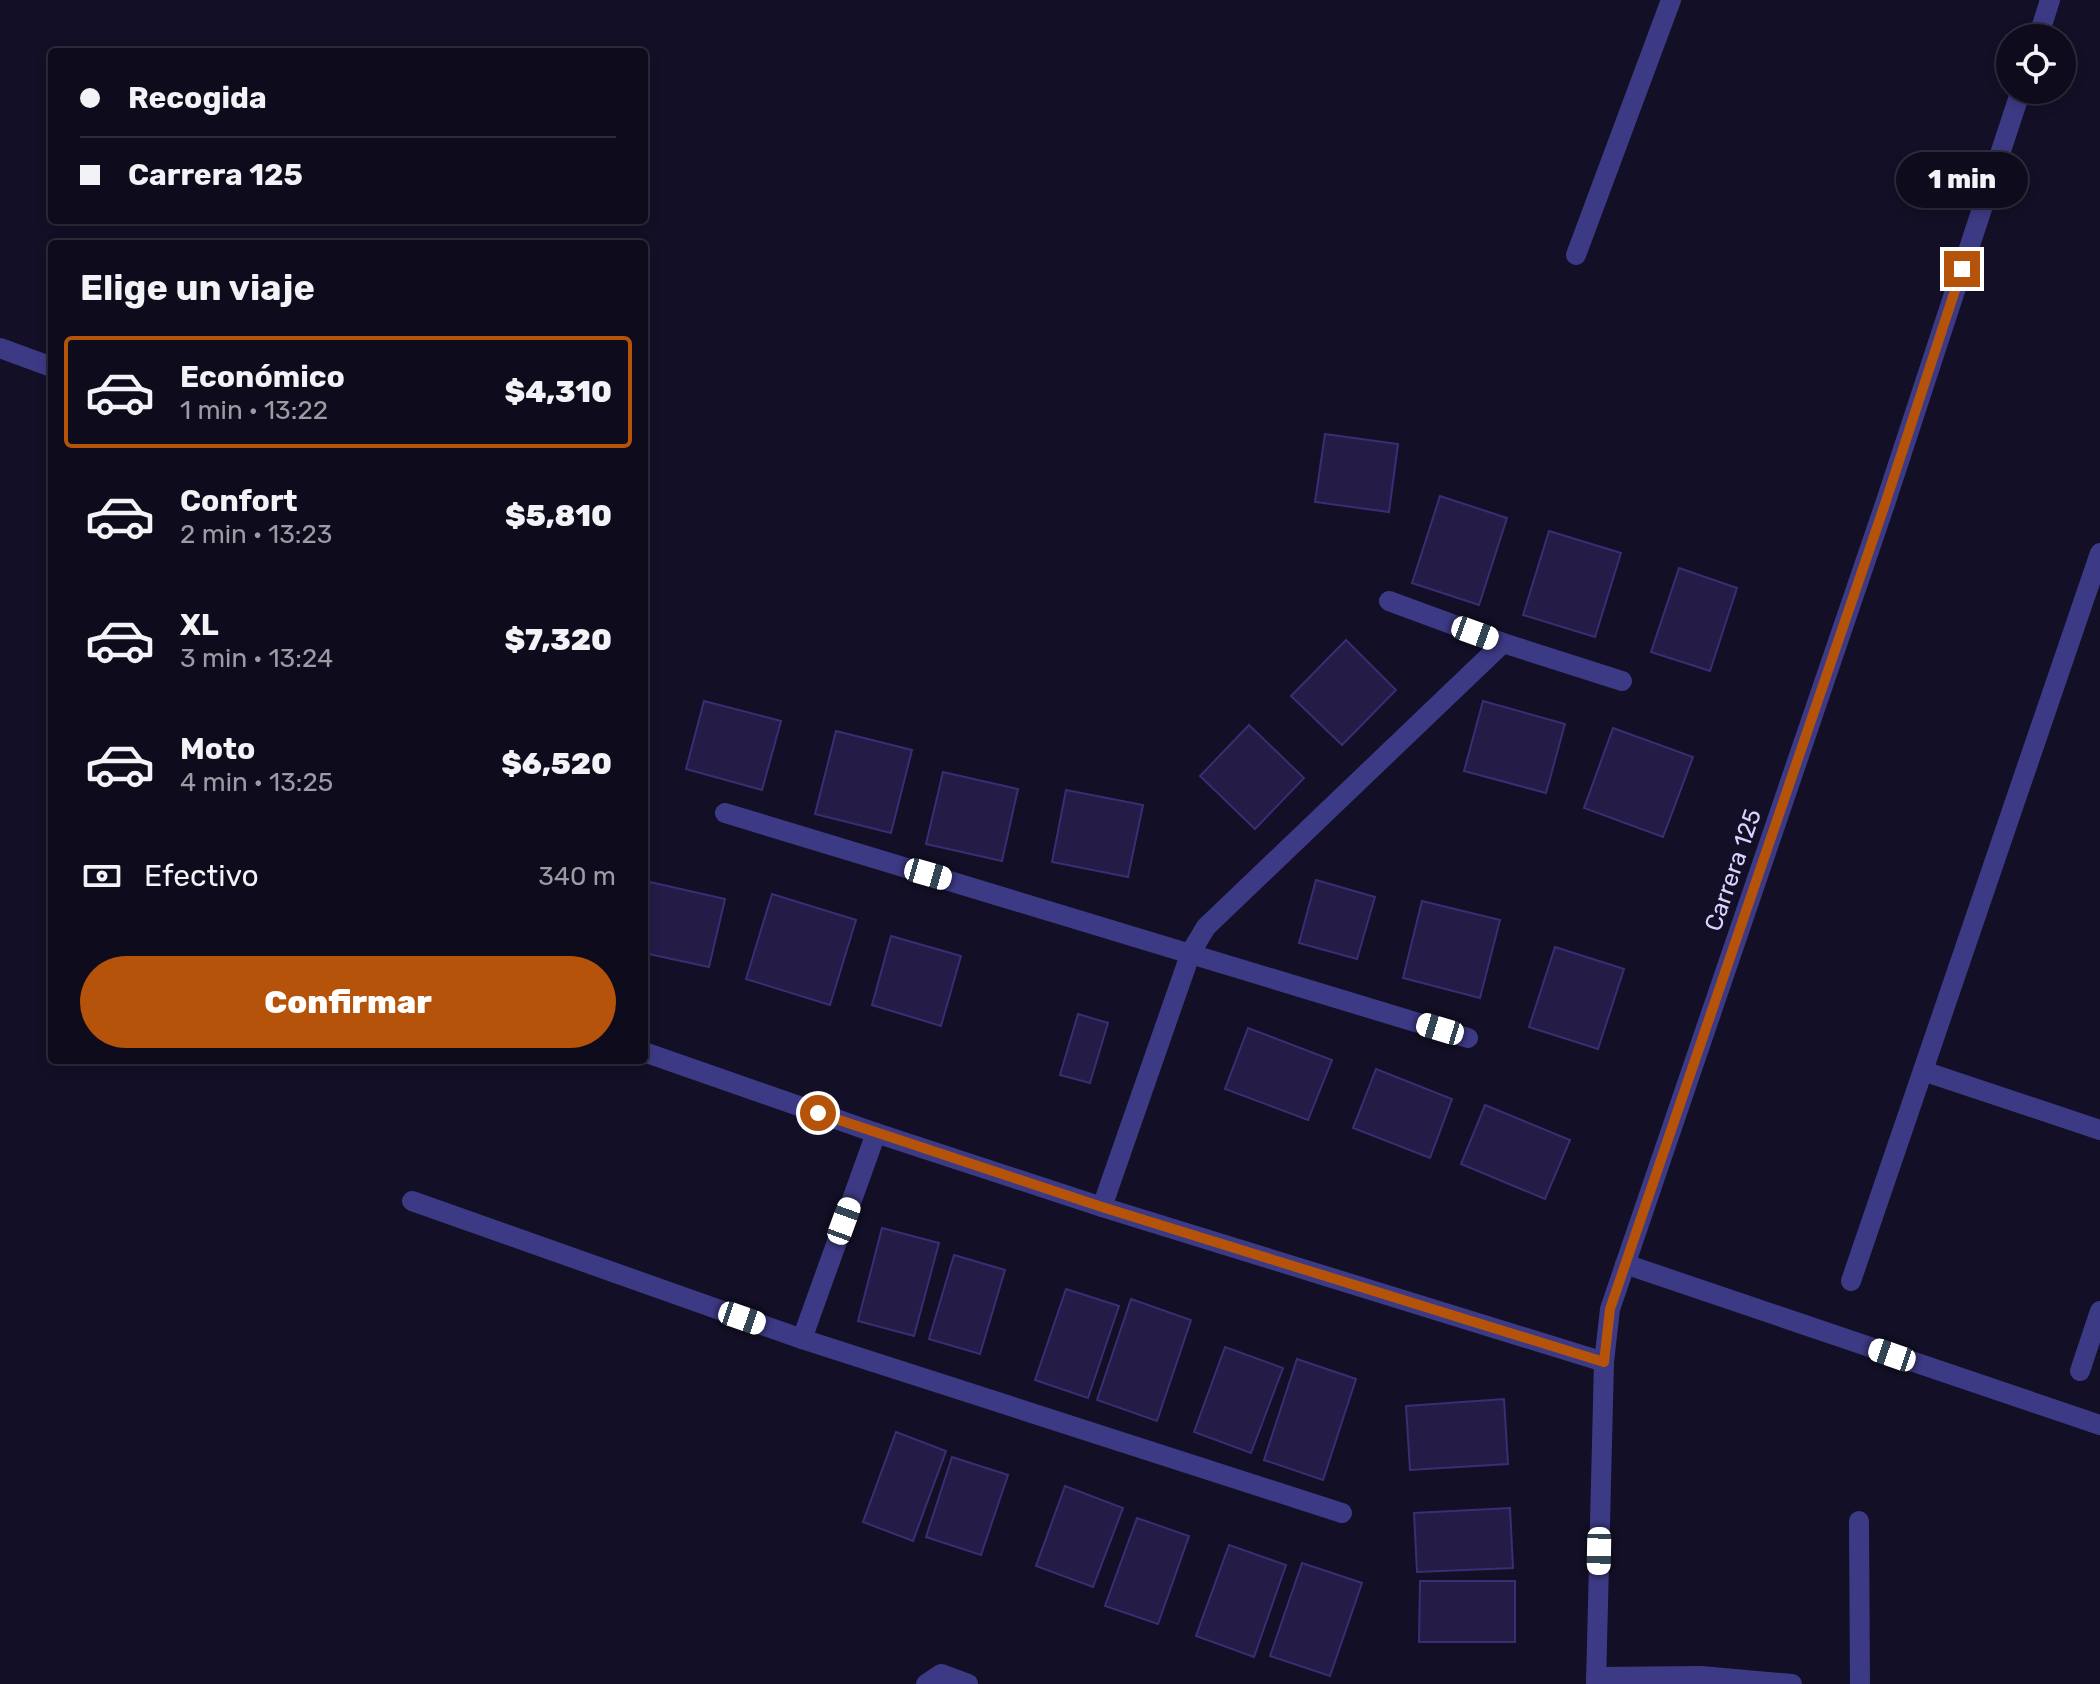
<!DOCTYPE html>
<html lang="es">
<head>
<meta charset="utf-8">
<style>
	body { margin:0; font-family:Rubik,sans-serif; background:#171425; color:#f1f3f6; height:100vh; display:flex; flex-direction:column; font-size:30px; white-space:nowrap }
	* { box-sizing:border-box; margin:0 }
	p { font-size:26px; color:#9b9ba3 }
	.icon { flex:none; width:44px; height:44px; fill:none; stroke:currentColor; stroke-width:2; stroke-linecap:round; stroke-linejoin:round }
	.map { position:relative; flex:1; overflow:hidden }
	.details { position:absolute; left:48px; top:240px; width:600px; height:824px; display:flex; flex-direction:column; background:#0e0b1c; border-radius:8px; box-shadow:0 4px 12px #0003,0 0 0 2px #2e2b3b }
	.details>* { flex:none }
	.banner { position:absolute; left:48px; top:48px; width:600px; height:176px; border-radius:8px; box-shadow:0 4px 12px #0003,0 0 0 2px #2e2b3b; display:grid; align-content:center; height:176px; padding:0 32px; background:#0e0b1c }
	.controls { position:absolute; left:1996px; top:24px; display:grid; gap:16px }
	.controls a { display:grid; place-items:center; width:80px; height:80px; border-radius:50%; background:#0e0b1c; box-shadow:0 4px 12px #0003,0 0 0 2px #2e2b3b; font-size:40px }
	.end { position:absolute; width:36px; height:36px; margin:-18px; border:10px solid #b45309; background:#fff; box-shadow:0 0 0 4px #fff }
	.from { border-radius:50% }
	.bubble { position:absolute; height:56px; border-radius:28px; background:#0e0b1c; box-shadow:0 4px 12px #0003,0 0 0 2px #2e2b3b; font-size:26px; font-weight:800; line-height:56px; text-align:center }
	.car { position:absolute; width:24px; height:48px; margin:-24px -12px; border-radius:10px; box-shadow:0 0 6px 2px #0007; background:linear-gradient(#fff 24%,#345 0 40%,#fff 0 76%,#345 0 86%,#fff 0) }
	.banner b { display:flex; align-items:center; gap:28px; height:76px; font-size:30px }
	.banner b+b { border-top:2px solid #2e2b3b }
	.banner i { width:20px; height:20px; background:#f1f3f6 }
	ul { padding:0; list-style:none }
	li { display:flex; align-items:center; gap:24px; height:112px; margin:0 16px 12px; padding:0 16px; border:4px solid transparent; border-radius:8px }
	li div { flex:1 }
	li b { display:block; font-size:30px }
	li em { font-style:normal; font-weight:800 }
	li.on { border-color:#b45309 }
	li>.icon { width:72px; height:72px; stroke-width:1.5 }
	h2 { padding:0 32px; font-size:36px; line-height:96px }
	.pay { display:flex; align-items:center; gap:20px; height:88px; padding:0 32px; font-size:30px }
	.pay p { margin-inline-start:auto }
	.primary-button { display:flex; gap:16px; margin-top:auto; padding:16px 32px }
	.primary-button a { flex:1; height:92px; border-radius:48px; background:#b45309; color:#fff; font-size:32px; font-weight:800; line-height:92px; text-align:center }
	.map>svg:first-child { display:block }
	.building { fill:#241b47; stroke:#3b2d73; stroke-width:2 }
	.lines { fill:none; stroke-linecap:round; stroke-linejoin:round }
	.minor { stroke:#3d3a85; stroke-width:20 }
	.route { stroke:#b45309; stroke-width:10 }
	.labels { text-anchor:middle; stroke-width:6; stroke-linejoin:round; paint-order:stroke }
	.street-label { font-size:24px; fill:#d9d4ff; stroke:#130f26 }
</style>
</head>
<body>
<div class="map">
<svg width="2100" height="1684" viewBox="0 0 2100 1684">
	<rect width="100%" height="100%" fill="#130f26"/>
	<!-- building -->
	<g class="building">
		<path d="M 1325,434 L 1398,444 L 1389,512 L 1315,502 Z"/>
		<path d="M 1440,496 L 1507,518 L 1479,605 L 1412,583 Z"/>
		<path d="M 1549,531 L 1621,553 L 1595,637 L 1523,615 Z"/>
		<path d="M 1679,568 L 1737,588 L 1710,671 L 1651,652 Z"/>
		<path d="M 1346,640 L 1396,690 L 1342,745 L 1291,696 Z"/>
		<path d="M 704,701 L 781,721 L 762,790 L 686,769 Z"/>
		<path d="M 1483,701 L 1565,724 L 1546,793 L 1464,771 Z"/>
		<path d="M 1249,725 L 1304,778 L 1255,829 L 1200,776 Z"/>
		<path d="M 1613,728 L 1693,757 L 1663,837 L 1584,808 Z"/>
		<path d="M 836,731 L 912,750 L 891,833 L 815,814 Z"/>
		<path d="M 943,772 L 1018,789 L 1002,861 L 926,844 Z"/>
		<path d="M 1066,790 L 1143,805 L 1128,877 L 1052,862 Z"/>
		<path d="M 1316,880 L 1375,897 L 1357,959 L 1299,943 Z"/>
		<path d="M 650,882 L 725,899 L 709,967 L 644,953 L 644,908 Z"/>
		<path d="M 772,894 L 856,920 L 830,1005 L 746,979 Z"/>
		<path d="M 1422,901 L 1500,920 L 1480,998 L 1403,978 Z"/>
		<path d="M 891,936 L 961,956 L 941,1026 L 872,1005 Z"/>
		<path d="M 1555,947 L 1624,969 L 1598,1049 L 1529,1027 Z"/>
		<path d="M 1078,1014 L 1108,1023 L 1090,1083 L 1060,1075 Z"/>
		<path d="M 1248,1028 L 1332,1060 L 1308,1120 L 1225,1089 Z"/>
		<path d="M 1376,1069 L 1452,1099 L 1430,1158 L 1353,1128 Z"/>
		<path d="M 1485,1105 L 1570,1140 L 1545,1199 L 1461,1164 Z"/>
		<path d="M 882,1228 L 939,1243 L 914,1336 L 858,1321 Z"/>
		<path d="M 954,1255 L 1005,1270 L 980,1354 L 929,1339 Z"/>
		<path d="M 1066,1289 L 1119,1306 L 1088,1398 L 1035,1380 Z"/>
		<path d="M 1131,1299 L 1191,1320 L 1157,1421 L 1097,1400 Z"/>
		<path d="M 1225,1347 L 1283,1368 L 1251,1453 L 1194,1432 Z"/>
		<path d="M 1297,1359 L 1356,1379 L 1323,1480 L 1264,1460 Z"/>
		<path d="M 1504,1399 L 1508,1464 L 1410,1470 L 1406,1406 Z"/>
		<path d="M 896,1432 L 946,1451 L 913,1541 L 863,1522 Z"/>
		<path d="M 952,1457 L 1008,1475 L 981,1555 L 926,1537 Z"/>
		<path d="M 1065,1486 L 1123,1508 L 1093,1587 L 1036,1566 Z"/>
		<path d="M 1510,1508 L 1513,1568 L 1417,1572 L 1414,1513 Z"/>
		<path d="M 1137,1518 L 1189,1536 L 1158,1624 L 1105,1606 Z"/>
		<path d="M 1229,1545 L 1286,1565 L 1254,1657 L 1196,1636 Z"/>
		<path d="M 1302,1563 L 1362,1583 L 1330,1676 L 1270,1656 Z"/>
		<path d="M 1420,1581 L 1515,1581 L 1515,1642 L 1419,1642 Z"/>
	</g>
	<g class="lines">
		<!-- minor -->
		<g class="minor">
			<path d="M 2038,38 L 2050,0"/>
			<path d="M 1576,255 L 1671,0"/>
			<path d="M 0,348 L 52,367"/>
			<path d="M 1389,601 L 1503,643 L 1622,681"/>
			<path d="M 725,813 L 1468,1038"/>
			<path d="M 644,1052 L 876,1133 L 1102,1207 L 1604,1362"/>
			<path d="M 1923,1071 L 2100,1130"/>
			<path d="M 412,1201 L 802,1339 L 1342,1513"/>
			<path d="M 1102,1207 L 1191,952 L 1206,927 L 1503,643"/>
			<path d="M 1625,1264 L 2100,1425"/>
			<path d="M 1851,1281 L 2100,553"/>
			<path d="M 802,1339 L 876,1133"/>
			<path d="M 2080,1371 L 2100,1311"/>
			<path d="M 1859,1521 L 1860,1684"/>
			<path d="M 1596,1677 L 1701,1676 L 1792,1684"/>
			<path d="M 926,1684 L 941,1674 L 968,1684"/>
			<path d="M 1596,1684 L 1604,1362 L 1610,1309 L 1885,504 L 2021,90"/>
		</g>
	</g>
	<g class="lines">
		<!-- route -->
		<path class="route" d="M 818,1113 L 1102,1207 L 1604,1362 L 1610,1309 L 1885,504 L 1962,269"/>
	</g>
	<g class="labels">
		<!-- street labels -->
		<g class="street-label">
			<text transform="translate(1733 870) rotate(-71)" y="8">Carrera 125</text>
		</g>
	</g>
</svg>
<div class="controls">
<a><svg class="icon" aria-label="locate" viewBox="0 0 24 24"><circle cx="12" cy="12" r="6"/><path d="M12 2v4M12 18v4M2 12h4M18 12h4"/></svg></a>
</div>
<i class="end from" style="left:818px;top:1113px"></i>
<i class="end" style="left:1962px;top:269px"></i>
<div class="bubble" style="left:1896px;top:152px;width:132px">1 min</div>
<i class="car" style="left:1475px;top:633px;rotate:110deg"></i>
<i class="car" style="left:928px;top:874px;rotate:106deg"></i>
<i class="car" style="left:1440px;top:1029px;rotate:287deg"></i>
<i class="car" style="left:844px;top:1221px;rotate:20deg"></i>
<i class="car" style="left:742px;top:1318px;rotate:109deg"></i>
<i class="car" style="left:1892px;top:1355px;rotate:289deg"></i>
<i class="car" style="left:1599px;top:1551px;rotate:181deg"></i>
<div class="banner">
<b><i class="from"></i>Recogida</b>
<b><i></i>Carrera 125</b>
</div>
<section class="details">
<h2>Elige un viaje</h2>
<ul>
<li class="on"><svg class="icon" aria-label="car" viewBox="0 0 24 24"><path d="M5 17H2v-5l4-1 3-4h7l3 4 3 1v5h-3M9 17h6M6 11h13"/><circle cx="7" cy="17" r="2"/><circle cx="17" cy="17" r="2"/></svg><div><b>Económico</b><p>1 min · 13:22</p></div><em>$4,310</em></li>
<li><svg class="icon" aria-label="car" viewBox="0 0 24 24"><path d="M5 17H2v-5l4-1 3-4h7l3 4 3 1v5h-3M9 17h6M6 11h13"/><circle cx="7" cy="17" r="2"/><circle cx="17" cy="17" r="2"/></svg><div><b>Confort</b><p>2 min · 13:23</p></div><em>$5,810</em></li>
<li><svg class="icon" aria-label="car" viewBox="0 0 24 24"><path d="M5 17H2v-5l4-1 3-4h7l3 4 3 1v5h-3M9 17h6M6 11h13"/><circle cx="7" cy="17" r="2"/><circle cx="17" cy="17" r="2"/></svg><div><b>XL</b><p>3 min · 13:24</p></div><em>$7,320</em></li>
<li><svg class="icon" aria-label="car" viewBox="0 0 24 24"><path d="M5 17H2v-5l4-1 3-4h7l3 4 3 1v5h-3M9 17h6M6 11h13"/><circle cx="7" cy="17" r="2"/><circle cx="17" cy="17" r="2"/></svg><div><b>Moto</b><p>4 min · 13:25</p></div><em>$6,520</em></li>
</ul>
<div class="pay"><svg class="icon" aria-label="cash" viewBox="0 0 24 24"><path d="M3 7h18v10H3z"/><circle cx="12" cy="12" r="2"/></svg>Efectivo<p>340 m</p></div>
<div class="primary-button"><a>Confirmar</a></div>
</section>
</div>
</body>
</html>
